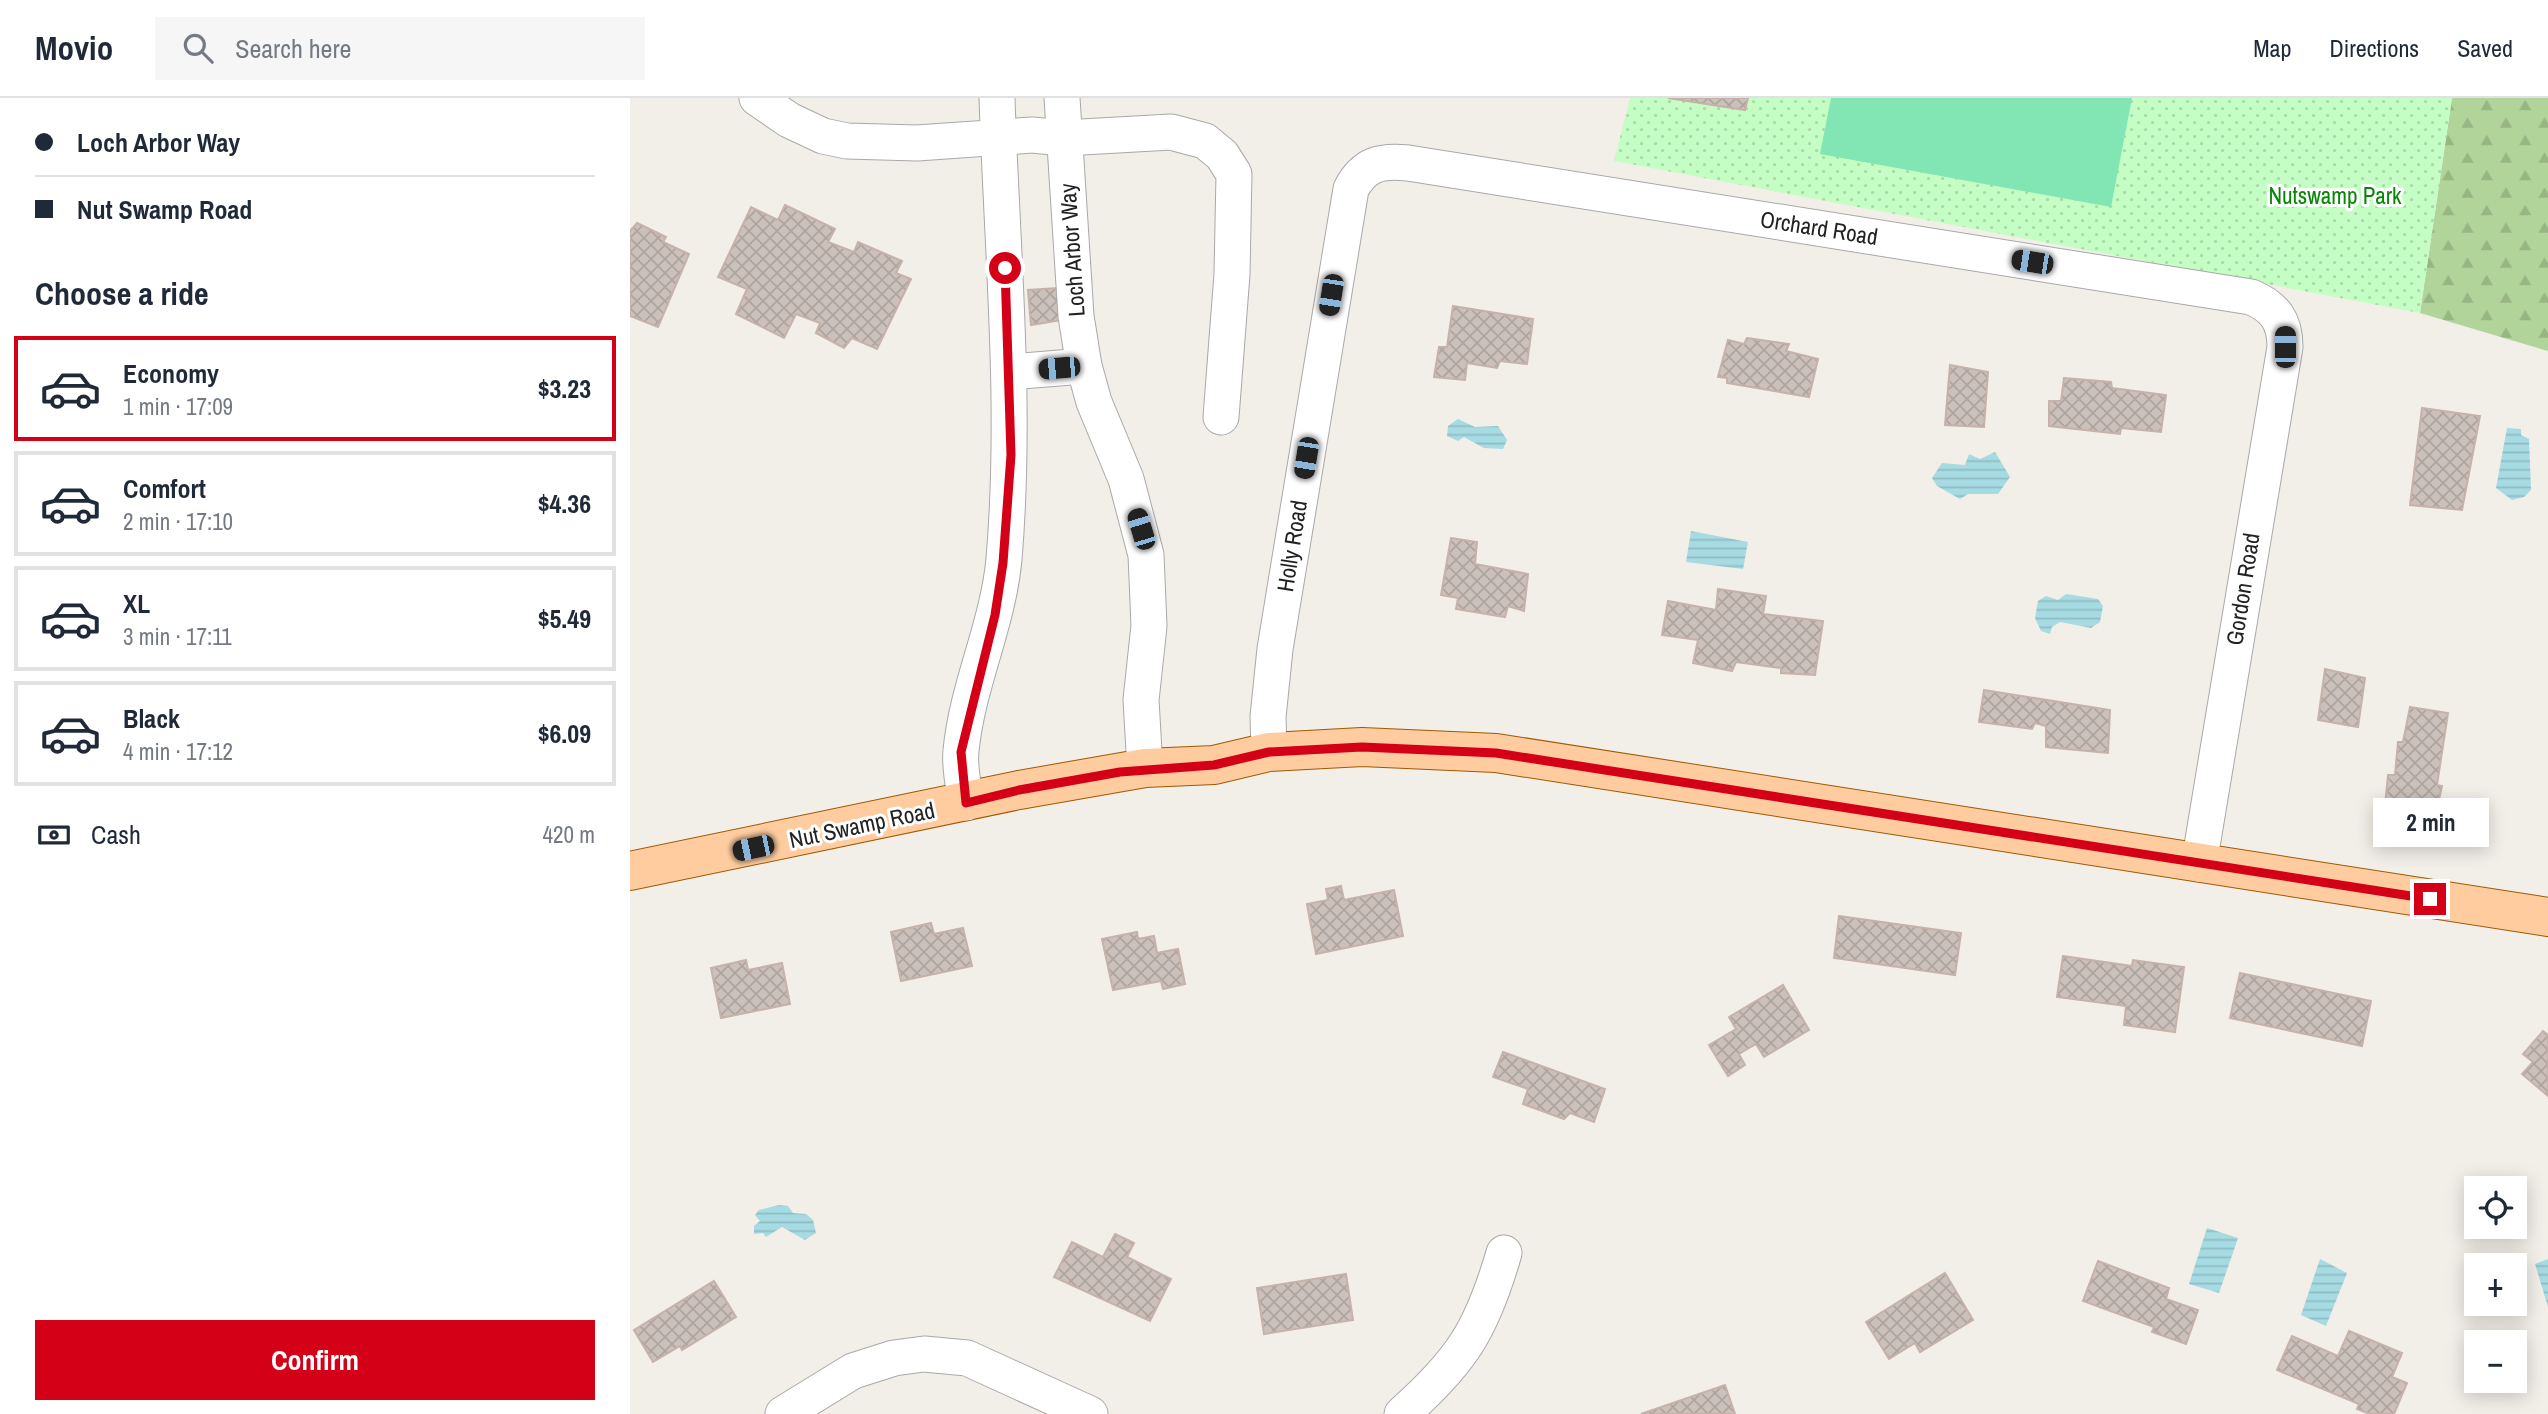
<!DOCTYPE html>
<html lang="en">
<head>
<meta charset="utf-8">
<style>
	body { margin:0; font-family:"Archivo Narrow",sans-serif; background:#f6f6f7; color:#1f2937; height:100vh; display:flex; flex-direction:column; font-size:26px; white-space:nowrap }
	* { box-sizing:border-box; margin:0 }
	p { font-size:23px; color:#747a83 }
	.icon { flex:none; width:38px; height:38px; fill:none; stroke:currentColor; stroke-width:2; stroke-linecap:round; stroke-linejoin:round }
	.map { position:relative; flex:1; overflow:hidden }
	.sheet { display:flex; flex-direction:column; background:#fff; width:630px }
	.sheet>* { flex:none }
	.hud { display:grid; align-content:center; height:154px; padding:0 35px; background:#fff }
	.buttons { position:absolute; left:1834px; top:1078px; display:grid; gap:14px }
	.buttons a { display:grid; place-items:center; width:63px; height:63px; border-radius:0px; background:#fff; box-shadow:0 4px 18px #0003; font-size:35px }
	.end { position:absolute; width:32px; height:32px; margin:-16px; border:9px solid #d30017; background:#fff; box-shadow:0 0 0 4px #fff }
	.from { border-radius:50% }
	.bubble { position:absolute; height:49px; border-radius:0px; background:#fff; box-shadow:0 4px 18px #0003; font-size:23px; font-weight:800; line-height:49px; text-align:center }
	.car { position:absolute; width:21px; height:42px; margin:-21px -10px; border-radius:9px; box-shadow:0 0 5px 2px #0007; background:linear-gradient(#222 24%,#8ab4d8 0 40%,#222 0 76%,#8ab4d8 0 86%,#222 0) }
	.hud b { display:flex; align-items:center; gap:24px; height:66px; font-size:26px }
	.hud b+b { border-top:2px solid #e0e1e3 }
	.hud i { width:18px; height:18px; background:#1f2937 }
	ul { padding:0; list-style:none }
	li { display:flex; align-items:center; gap:21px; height:105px; margin:0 14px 10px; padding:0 21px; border:4px solid #e0e1e3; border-radius:0px }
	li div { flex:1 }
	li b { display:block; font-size:26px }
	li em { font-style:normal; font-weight:800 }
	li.current { border-color:#d30017 }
	li>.icon { width:63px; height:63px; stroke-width:1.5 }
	h2 { padding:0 35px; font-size:32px; line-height:84px }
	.pay { display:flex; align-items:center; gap:18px; height:77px; padding:0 35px; font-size:26px }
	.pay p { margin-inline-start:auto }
	.action { display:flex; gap:14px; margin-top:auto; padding:14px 35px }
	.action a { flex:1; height:80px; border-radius:0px; background:#d30017; color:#fff; font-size:28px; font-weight:800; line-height:80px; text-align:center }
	header { display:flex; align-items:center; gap:42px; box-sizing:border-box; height:98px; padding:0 35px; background:#fff; border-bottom:2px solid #e0e1e3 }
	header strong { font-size:33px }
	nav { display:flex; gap:38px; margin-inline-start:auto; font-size:24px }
	.search { width:490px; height:63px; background:#f6f6f7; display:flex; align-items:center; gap:18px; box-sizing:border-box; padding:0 24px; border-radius:0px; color:#747a83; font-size:26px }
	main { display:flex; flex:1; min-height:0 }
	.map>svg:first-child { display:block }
	.forest { fill:url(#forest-firs) }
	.park { fill:url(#park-dots) }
	.pitch { fill:#81e6b4 }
	.water { fill:url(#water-rules) }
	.building { fill:url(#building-cross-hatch); stroke:#c6b2a9; stroke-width:2 }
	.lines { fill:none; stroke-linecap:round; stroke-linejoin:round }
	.minor-casing { stroke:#a9a9a9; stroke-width:37 }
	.major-casing { stroke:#9f5900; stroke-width:40 }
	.minor { stroke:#fff; stroke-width:35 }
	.major { stroke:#ffcca0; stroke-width:38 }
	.route { stroke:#d30017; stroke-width:9 }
	.labels { text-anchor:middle; stroke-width:6; stroke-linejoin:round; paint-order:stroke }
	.park-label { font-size:23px; fill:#088605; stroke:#fff }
	.street-label { font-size:23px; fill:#222; stroke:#fff }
</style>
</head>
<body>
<header>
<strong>Movio</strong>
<div class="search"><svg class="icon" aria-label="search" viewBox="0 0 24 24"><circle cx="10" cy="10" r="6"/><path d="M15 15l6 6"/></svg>Search here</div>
<nav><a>Map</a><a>Directions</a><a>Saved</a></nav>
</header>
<main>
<section class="sheet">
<div class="hud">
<b><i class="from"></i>Loch Arbor Way</b>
<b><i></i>Nut Swamp Road</b>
</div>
<h2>Choose a ride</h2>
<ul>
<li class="current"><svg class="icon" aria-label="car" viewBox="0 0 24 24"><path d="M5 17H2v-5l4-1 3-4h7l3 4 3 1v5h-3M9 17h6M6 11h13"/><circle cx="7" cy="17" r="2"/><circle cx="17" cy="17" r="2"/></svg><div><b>Economy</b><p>1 min · 17:09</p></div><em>$3.23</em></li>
<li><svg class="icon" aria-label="car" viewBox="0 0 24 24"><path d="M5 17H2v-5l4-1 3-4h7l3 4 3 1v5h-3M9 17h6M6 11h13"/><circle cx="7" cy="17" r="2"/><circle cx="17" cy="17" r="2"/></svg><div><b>Comfort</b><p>2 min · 17:10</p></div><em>$4.36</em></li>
<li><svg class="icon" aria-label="car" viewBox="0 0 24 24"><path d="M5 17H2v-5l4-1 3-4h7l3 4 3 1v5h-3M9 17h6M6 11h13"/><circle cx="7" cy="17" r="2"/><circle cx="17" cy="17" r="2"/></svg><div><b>XL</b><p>3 min · 17:11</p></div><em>$5.49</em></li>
<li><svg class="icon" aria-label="car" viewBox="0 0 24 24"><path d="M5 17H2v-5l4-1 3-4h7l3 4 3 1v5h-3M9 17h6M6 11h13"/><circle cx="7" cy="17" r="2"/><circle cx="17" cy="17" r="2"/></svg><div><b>Black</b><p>4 min · 17:12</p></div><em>$6.09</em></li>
</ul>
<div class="pay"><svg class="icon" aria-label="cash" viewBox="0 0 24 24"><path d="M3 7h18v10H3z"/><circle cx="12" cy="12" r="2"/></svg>Cash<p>420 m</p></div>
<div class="action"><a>Confirm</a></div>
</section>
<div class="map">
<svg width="1918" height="1316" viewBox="0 0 1918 1316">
	<defs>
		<pattern id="forest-firs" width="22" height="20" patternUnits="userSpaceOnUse" patternTransform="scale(1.75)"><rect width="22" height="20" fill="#b1d49a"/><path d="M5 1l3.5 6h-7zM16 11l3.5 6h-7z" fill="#98b684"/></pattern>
		<pattern id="park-dots" width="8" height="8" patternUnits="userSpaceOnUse" patternTransform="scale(1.75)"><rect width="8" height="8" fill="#c5fec4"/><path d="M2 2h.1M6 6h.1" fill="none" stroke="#a9d9a8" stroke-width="1.8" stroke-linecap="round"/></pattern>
		<pattern id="water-rules" width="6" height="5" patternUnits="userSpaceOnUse" patternTransform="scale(1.75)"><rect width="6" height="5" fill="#a6dbe3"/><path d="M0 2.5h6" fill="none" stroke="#8fbcc2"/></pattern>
		<pattern id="building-cross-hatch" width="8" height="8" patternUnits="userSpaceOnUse" patternTransform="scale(1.75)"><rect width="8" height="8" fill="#cbc0ba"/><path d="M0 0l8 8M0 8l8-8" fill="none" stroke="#aea5a0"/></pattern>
	</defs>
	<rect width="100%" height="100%" fill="#f2eee8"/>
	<!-- forest -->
	<path class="forest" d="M 1822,0 L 1918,0 L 1918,253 L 1790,215 Z"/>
	<!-- park -->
	<path class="park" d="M 1000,0 L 1822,0 L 1790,215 L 984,63 Z"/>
	<!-- pitch -->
	<path class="pitch" d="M 1201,0 L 1502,0 L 1481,109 L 1190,56 Z"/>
	<!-- water -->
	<g class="water">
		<path d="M 828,321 L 845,329 L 868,328 L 877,342 L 873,351 L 854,350 L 834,339 L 828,343 L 817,338 L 818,328 Z"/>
		<path d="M 1877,330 L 1891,331 L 1891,337 L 1899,341 L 1901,392 L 1894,399 L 1882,402 L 1866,390 Z"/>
		<path d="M 1365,354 L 1380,379 L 1368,396 L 1338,396 L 1330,401 L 1307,388 L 1302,380 L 1312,365 L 1335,367 L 1339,356 L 1350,361 Z"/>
		<path d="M 1061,433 L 1118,444 L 1113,471 L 1056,464 Z"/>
		<path d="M 1436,496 L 1468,501 L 1473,508 L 1470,524 L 1461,530 L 1430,524 L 1422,529 L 1420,536 L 1411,533 L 1405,520 L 1408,503 L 1416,498 L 1428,502 Z"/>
		<path d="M 149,1107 L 158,1108 L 163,1115 L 176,1116 L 183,1122 L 186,1135 L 175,1142 L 152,1129 L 136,1139 L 133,1135 L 124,1136 L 124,1128 L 130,1123 L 125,1117 L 129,1112 Z"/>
		<path d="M 1577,1130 L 1608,1140 L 1589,1195 L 1559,1186 Z"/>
		<path d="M 1690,1161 L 1717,1175 L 1696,1228 L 1671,1217 Z"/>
		<path d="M 1918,1161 L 1918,1209 L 1905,1166 Z"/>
	</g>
	<!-- building -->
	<g class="building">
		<path d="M 1038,0 L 1118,0 L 1115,12 Z"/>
		<path d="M 155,107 L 205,131 L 198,144 L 224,154 L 228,144 L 272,163 L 266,175 L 281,181 L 247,251 L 222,240 L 214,250 L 186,235 L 190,225 L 166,216 L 154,240 L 106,216 L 117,191 L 88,179 L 121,109 L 148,122 Z"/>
		<path d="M 7,125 L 36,139 L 33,144 L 59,156 L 28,229 L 0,218 L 0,133 Z"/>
		<path d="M 428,190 L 432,222 L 401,227 L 398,192 Z"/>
		<path d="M 823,208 L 903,221 L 897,266 L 870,263 L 867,270 L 837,265 L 835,282 L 804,279 L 809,249 L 817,249 Z"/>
		<path d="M 1117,240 L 1159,246 L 1156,253 L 1188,261 L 1179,299 L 1097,285 L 1097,280 L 1088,279 L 1098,242 L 1114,246 Z"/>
		<path d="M 1320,267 L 1358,274 L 1354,329 L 1315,327 Z"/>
		<path d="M 1434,280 L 1481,284 L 1482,290 L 1536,297 L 1531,334 L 1491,330 L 1490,336 L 1419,328 L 1419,303 L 1431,303 Z"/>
		<path d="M 1792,310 L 1850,318 L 1832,412 L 1780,407 Z"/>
		<path d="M 821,440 L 847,444 L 845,466 L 898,476 L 894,513 L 878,508 L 875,519 L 826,511 L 828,500 L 811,497 Z"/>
		<path d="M 1088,491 L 1136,498 L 1133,516 L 1193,523 L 1185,577 L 1151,575 L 1151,570 L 1106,564 L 1102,573 L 1063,565 L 1068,542 L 1032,537 L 1038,503 L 1086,512 Z"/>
		<path d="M 1695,571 L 1735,580 L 1728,629 L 1688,622 Z"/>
		<path d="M 1354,592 L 1480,612 L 1478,655 L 1416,649 L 1416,628 L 1405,625 L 1402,631 L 1349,624 Z"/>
		<path d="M 1780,609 L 1818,615 L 1807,687 L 1812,688 L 1806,715 L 1755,708 L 1758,677 L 1765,677 L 1768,644 L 1773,644 Z"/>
		<path d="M 711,788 L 714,802 L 764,792 L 773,838 L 686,856 L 677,806 L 698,802 L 696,791 Z"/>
		<path d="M 1209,818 L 1331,835 L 1325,877 L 1204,860 Z"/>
		<path d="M 301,825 L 304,836 L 333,830 L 342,868 L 271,883 L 261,834 Z"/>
		<path d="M 507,834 L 508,841 L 524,838 L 527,855 L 548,851 L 555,886 L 533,891 L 531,883 L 483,892 L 472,841 Z"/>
		<path d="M 1433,858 L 1502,868 L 1503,862 L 1554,869 L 1545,934 L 1494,927 L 1496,908 L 1427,899 Z"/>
		<path d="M 116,862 L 118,872 L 152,865 L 160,906 L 91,920 L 81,870 Z"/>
		<path d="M 1610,875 L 1741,903 L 1732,948 L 1600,920 Z"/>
		<path d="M 1153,887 L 1179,932 L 1134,959 L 1126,946 L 1109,956 L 1115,967 L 1098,978 L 1079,947 L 1106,931 L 1099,919 Z"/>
		<path d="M 1913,933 L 1918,937 L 1918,998 L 1892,976 L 1903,964 L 1893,956 Z"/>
		<path d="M 873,954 L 975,991 L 964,1024 L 940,1015 L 934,1021 L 893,1006 L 898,991 L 863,979 Z"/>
		<path d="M 485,1136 L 504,1145 L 497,1159 L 541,1181 L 520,1223 L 424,1179 L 442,1144 L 473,1159 Z"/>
		<path d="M 1468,1163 L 1539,1190 L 1536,1201 L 1568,1212 L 1556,1246 L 1522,1234 L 1524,1229 L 1453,1203 Z"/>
		<path d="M 1315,1175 L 1343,1222 L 1290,1254 L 1285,1245 L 1259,1261 L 1236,1224 Z"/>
		<path d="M 716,1176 L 723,1222 L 634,1236 L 627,1190 Z"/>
		<path d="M 84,1183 L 106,1219 L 52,1252 L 50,1248 L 23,1264 L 4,1232 Z"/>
		<path d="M 1719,1233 L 1772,1255 L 1762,1279 L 1777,1285 L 1764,1316 L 1740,1316 L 1727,1311 L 1729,1306 L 1647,1272 L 1662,1238 L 1708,1258 Z"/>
		<path d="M 1095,1287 L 1105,1316 L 1011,1316 Z"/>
	</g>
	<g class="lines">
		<!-- minor casing -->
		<g class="minor-casing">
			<g id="minor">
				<path d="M 127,0 L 159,22 L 193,38 L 217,43 L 287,45 L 402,37 L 434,40 L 541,34 L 575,43 L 592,57 L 604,76 L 602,176 L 591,319"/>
				<path d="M 432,0 L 446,218 L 454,268 L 464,304 L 496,381 L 516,457 L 519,528 L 511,602 L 515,670"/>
				<path d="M 380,274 L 454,268"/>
				<path d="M 639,654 L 638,619 L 645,551 L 721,91 C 734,66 751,62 778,65 L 1621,199 C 1645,209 1655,223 1655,249 L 1569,766"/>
				<path d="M 336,705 C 334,689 329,669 331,653 C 337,588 368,527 374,461 C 387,307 372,154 367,0"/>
				<path d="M 153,1316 L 223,1273 L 264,1260 L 294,1256 L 337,1260 L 460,1316"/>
				<path d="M 772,1316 C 832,1263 852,1231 874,1155"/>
			</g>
		</g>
		<!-- major casing -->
		<g class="major-casing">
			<path id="major" d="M 0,773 L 389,692 L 515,670 L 584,667 L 639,654 L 732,649 L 866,655 L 1918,819"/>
		</g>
		<!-- minor -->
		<use href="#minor" class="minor"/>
		<!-- major -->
		<use href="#major" class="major"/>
	</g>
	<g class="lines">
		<!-- route -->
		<path class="route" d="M 375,170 L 381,357 L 373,465 L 365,517 L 331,654 L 336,705 L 389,692 L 490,674 L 584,667 L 639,654 L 732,649 L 866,655 L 1800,801"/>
	</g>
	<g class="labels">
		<!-- park labels -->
		<g class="park-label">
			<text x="1705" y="106">Nutswamp Park</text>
		</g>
		<!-- street labels -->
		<g class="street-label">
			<text transform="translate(1189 130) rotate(9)" y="8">Orchard Road</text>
			<text transform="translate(442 152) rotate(-94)" y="8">Loch Arbor Way</text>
			<text transform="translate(662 448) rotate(-81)" y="8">Holly Road</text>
			<text transform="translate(1613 491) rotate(-81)" y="8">Gordon Road</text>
			<text transform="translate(232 727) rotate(-12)" y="8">Nut Swamp Road</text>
		</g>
	</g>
</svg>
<div class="buttons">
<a><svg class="icon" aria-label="locate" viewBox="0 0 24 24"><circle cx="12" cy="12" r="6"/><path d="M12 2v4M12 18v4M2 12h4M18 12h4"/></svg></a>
<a>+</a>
<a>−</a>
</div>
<i class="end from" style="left:375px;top:170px"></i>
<i class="end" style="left:1800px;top:801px"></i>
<div class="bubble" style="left:1743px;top:700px;width:116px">2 min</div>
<i class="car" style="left:1402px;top:164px;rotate:279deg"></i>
<i class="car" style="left:701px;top:197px;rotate:189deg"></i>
<i class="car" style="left:1655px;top:249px;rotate:0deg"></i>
<i class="car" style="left:429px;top:270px;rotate:265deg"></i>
<i class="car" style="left:676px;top:360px;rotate:189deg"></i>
<i class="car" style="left:511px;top:431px;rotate:343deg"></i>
<i class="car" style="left:123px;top:750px;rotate:258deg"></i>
</div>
</main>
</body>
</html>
